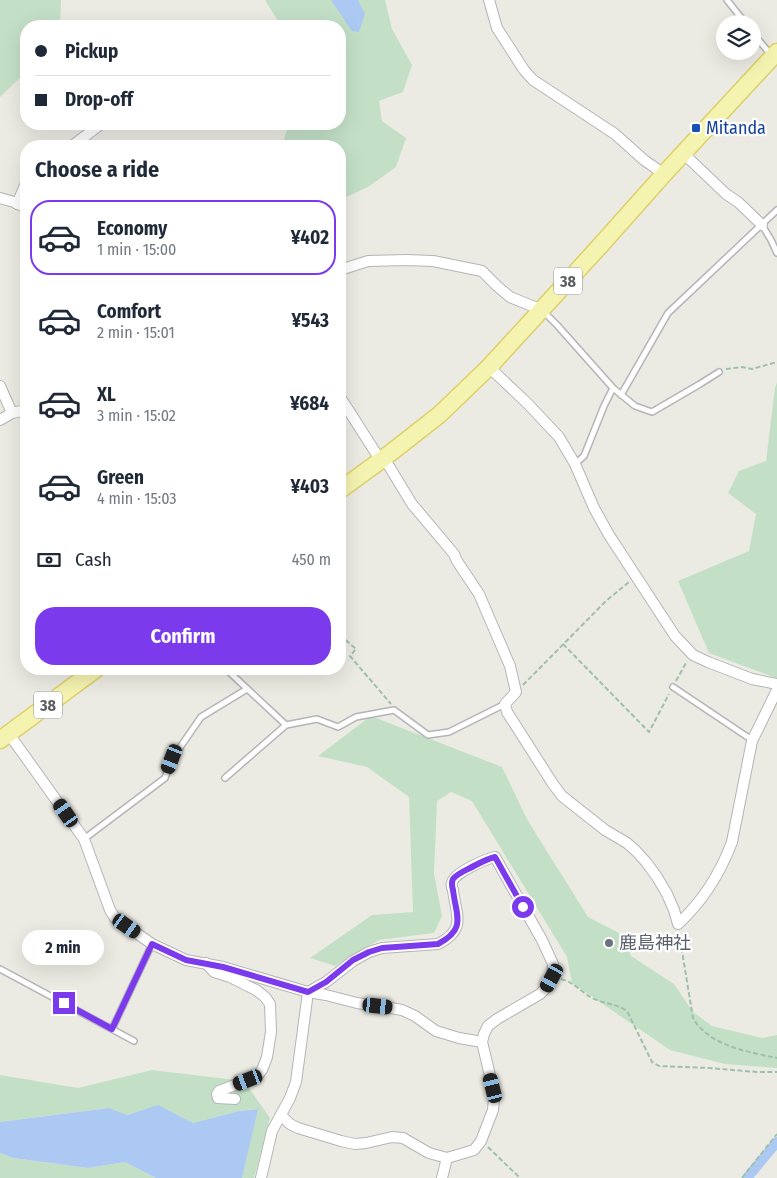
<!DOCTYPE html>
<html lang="en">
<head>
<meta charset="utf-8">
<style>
	body { margin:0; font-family:"Fira Sans Condensed","Noto Sans JP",sans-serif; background:#f6f6f7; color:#1f2937; height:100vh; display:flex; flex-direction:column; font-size:19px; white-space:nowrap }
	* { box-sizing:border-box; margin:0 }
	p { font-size:16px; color:#747a83 }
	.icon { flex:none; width:28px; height:28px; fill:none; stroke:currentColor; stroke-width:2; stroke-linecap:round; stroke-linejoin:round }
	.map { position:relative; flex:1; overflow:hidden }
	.drawer { position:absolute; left:20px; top:140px; width:326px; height:535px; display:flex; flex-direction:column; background:#fff; border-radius:20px; box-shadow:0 5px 20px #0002 }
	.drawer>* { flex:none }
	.guide { position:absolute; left:20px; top:20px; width:326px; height:110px; border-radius:20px; box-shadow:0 5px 20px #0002; display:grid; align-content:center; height:110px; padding:0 15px; background:#fff }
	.controls { position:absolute; left:716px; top:15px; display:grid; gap:10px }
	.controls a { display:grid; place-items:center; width:45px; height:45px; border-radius:50%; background:#fff; box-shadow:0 5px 20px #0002; font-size:25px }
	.end { position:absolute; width:22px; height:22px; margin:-11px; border:6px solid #7c3aed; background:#fff; box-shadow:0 0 0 2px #fff }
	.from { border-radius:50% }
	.bubble { position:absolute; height:35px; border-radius:18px; background:#fff; box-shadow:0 5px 20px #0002; font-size:16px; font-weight:700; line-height:35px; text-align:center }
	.car { position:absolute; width:15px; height:30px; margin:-15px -8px; border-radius:6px; box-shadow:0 0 4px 1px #0007; background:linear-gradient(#222 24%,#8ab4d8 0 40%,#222 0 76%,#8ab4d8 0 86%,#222 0) }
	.guide b { display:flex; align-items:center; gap:18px; height:48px; font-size:19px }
	.guide b+b { border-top:1px solid #e0e1e3 }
	.guide i { width:12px; height:12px; background:#1f2937 }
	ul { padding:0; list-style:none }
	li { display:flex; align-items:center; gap:15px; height:75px; margin:0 10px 8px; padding:0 5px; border:2px solid transparent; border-radius:20px }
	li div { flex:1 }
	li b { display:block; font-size:19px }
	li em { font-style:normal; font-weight:700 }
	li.active { border-color:#7c3aed }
	li>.icon { width:45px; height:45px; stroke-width:1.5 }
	h2 { padding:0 15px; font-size:22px; line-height:60px }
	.pay { display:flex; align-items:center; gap:12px; height:55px; padding:0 15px; font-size:19px }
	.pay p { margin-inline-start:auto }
	.cta { display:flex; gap:10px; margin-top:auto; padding:10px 15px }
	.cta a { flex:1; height:58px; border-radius:20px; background:#7c3aed; color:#fff; font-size:20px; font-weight:700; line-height:58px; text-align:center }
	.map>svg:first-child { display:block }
	.green { fill:#c3e0c7 }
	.water { fill:#acc9f3 }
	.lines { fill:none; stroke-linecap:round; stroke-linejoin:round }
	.canal { stroke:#acc9f3; stroke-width:10 }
	.service-casing { stroke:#b4b4b9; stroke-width:8 }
	.minor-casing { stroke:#b4b4b9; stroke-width:12 }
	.primary-casing { stroke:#ded06a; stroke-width:19 }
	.path { stroke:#9dc0ad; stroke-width:2; stroke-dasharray:5 2.5; stroke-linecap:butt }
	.service { stroke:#fff; stroke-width:5 }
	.minor { stroke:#fff; stroke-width:10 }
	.primary { stroke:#f4f3b0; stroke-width:16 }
	.route { stroke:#7c3aed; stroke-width:6 }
	.transit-dot { fill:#1a4fb4; stroke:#fff; stroke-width:2 }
	.worship-dot { fill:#6b7280; stroke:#fff; stroke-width:2 }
	.labels { text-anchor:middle; stroke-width:4.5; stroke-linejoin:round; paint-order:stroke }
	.shield { fill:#fff; stroke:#8c8e91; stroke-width:1 }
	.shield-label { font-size:16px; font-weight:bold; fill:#5b5d62 }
	.transit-label { font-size:18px; fill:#164399; stroke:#fff; text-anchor:start }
	.worship-label { font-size:18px; fill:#5b616d; stroke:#fff; text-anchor:start }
</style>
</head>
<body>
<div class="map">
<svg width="777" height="1178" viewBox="0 0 777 1178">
	<rect width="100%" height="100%" fill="#ecebe3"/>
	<!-- green -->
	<g class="green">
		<path d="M 0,0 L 61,0 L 60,26 L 26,26 L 26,72 L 0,97 Z"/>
		<path d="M 265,0 L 385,0 L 392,29 L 412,65 L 403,92 L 379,101 L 382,121 L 406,138 L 396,167 L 368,187 L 340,200 L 340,146 L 282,146 L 289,124 L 340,124 L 340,26 L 281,26 Z"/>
		<path d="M 777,382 L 777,678 L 776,678 L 709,653 L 678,581 L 749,551 L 756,514 L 728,493 L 739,471 L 766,461 L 775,388 Z"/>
		<path d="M 371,716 L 502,767 L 528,821 L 588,917 L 623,935 L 631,956 L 674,984 L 693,1012 L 712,1026 L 762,1038 L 777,1035 L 777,1068 L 725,1064 L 670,1050 L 572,983 L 567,957 L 472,801 L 451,792 L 437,801 L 434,874 L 442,916 L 434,933 L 379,940 L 335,966 L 310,958 L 372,915 L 413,912 L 409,797 L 367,767 L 318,756 Z"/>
		<path d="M 152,1070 L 244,1081 L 270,1118 L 254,1178 L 242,1178 L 257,1109 L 239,1111 L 193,1123 L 158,1106 L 126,1115 L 109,1108 L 0,1122 L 0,1075 L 78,1088 Z"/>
		<path d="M 0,1153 L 13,1158 L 88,1168 L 125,1162 L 156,1178 L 0,1178 Z"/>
	</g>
	<!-- water -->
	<g class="water">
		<path d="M 331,0 L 358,0 L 365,14 L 359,32 L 352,31 Z"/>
		<path d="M 158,1105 L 193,1123 L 239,1111 L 258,1109 L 242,1178 L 156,1178 L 125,1162 L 88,1168 L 13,1158 L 0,1153 L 0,1122 L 109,1108 L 127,1115 Z"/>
	</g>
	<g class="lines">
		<!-- canal -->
		<path class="canal" d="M 747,1178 L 777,1142"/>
		<!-- service casing -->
		<g class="service-casing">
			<g id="service">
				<path d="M 727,0 L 746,24"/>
				<path d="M 752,32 L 771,55"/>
				<path d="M 762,225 L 771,240 L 777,253"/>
				<path d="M 544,312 L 557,325 L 613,388 L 635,406 L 652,412 L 700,384 L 719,372"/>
				<path d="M 621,395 L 668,313 L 777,210"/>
				<path d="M 575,464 L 584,456 L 604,406 L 613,388"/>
				<path d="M 226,669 L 286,725 L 317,719 L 338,727 L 356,717 L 394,710 L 428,735 L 449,732 L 505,704"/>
				<path d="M 673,687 L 752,740"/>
				<path d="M 225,778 L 286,725"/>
				<path d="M 84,839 L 165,778 L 172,759 L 201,717 L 247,689"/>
				<path d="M 0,969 L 134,1041"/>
				<path d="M 112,1029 L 152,944"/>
			</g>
		</g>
		<!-- minor casing -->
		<g class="minor-casing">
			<g id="minor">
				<path d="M 489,0 L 497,28 L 524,70 L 533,80 L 615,134 L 644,160 L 664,174"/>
				<path d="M 72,146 L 101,124"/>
				<path d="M 683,153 L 726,194 L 738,202 L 762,225"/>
				<path d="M 0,198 L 14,202 L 26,208"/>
				<path d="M 17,204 L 26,183"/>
				<path d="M 340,270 L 368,261 L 406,260 L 433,261 L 482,271 L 497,286 L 510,297 L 542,310"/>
				<path d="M 489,367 L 528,404 L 559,437 L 575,464 L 594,508 L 609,535 L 675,636 L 693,655 L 708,662 L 752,679 L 777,684"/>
				<path d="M 0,386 L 12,413"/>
				<path d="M 340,397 L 381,461"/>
				<path d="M 0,420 L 12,413 L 26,410"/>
				<path d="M 384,458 L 412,504 L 454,554 L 457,561 L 479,594 L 510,666 L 516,692 L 505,704 L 507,712 L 553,784 L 562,796 L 605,830 L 627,843 L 636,851 L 646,862 L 657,877 L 667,894 L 674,910 L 678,924 C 703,901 720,874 732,842 L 752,741 L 777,690"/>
				<path d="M 9,734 L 84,839 L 110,910 L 115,918 L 152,944 L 186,960 L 223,967 L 308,992 L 326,995 L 357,1003 L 391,1008 L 402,1010 L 415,1016 L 436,1031 L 459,1038 L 482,1042"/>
				<path d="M 206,963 L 214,972 L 230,977 L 256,990 L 265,997 L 270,1004 L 271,1032 L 267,1057 L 262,1070 L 258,1075 L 248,1080 L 219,1091 L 217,1094 L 218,1098 L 235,1099"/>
				<path d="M 281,1115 L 290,1124 L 298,1128 L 341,1141 L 355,1144 L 366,1143 L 392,1137 L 403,1138 L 429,1153 L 447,1158 L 474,1150 L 481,1141 L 493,1110 L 494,1098 L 493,1088 L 482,1042 L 484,1034 L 488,1026 L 497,1019 L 540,994 L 547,987 L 552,978 L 553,964 L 542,940 L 495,857 C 486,859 453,873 452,883 C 451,885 452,888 453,890 C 456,916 467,929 438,944 L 382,948 L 369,952 L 353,961 L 326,982 L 308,992"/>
				<path d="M 261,1178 L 272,1131 L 290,1098 L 296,1082 L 308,992"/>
				<path d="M 442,1178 L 447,1158"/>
			</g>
		</g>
		<!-- primary casing -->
		<g class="primary-casing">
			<g id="primary">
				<path d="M 340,490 L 384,458 L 439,415 L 489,367 L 599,247 L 664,174 L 777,52"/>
				<path d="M 0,740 L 96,669"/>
			</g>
		</g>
		<!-- path -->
		<g class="path">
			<path d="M 273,146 L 276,141"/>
			<path d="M 726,369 L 742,367 L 752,369 L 777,362"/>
			<path d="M 340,635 L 356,649 L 350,656 L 391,704"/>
			<path d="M 563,644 L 649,732 L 669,694"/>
			<path d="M 676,681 L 687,661"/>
			<path d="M 523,685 L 606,601 L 629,582"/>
			<path d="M 679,933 L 693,1018 C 709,1046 748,1052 777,1058"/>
			<path d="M 561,979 C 574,982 581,992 592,998 C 604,1004 615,1003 627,1011 L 652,1062 L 659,1066 L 709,1068 L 757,1072 L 777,1072"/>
			<path d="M 488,1147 L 520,1178"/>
			<path d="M 742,1178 L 777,1134"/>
		</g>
		<!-- service -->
		<use href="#service" class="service"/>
		<!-- minor -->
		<use href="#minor" class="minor"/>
		<!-- primary -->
		<use href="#primary" class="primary"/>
	</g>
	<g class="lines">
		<!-- route -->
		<path class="route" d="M 64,1003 L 112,1029 L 152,944 L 186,960 L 223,967 L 308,992 L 326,982 L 353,960 L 369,952 L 382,948 L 438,944 C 467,929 456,916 453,890 C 452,886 451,883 453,879 C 457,874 464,871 470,868 C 478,864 486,859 495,857 L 523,907"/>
	</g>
	<!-- markers -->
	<rect class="transit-dot" x="691" y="123" width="10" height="10" rx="2.5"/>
	<circle class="worship-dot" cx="609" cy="943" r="5"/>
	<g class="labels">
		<!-- shield labels -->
		<g class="shield">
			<rect x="554" y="267.5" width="28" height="27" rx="4"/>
			<rect x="34" y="691.5" width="28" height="27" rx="4"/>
		</g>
		<g class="shield-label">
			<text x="568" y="287">38</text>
			<text x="48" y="711">38</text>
		</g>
		<!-- transit labels -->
		<g class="transit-label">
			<text x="706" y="134">Mitanda</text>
		</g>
		<!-- worship labels -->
		<g class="worship-label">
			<text x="619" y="949">鹿島神社</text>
		</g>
	</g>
</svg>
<div class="controls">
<a><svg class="icon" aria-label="layers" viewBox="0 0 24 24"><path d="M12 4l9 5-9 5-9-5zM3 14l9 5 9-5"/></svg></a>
</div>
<i class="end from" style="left:523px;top:907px"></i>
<i class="end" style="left:64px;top:1003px"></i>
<div class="bubble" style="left:22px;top:930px;width:82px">2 min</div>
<i class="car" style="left:172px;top:759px;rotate:201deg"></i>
<i class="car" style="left:66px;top:813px;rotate:325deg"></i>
<i class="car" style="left:127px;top:926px;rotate:125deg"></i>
<i class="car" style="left:552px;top:978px;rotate:209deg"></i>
<i class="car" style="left:378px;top:1006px;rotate:96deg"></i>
<i class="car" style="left:248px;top:1080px;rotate:249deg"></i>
<i class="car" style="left:493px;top:1088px;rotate:346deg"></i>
<div class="guide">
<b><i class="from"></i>Pickup</b>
<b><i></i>Drop-off</b>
</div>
<section class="drawer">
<h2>Choose a ride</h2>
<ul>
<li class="active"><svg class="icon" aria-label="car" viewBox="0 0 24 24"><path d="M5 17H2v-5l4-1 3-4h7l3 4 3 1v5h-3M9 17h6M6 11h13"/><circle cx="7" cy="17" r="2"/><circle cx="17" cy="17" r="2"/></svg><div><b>Economy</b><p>1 min · 15:00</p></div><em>¥402</em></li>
<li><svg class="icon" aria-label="car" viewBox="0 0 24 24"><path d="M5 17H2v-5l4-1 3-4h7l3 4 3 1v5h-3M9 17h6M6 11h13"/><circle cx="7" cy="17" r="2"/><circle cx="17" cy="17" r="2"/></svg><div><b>Comfort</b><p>2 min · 15:01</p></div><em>¥543</em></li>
<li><svg class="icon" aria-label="car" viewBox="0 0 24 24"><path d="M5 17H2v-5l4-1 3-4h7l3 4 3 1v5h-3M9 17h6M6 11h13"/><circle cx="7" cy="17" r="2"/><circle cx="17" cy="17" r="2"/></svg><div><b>XL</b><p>3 min · 15:02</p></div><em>¥684</em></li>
<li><svg class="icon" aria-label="car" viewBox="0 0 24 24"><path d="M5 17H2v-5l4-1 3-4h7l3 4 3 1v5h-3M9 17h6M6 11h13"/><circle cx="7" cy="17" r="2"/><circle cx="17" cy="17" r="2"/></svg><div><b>Green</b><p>4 min · 15:03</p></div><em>¥403</em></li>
</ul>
<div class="pay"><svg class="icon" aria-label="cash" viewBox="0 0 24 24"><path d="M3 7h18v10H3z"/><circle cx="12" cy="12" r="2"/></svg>Cash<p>450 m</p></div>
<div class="cta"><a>Confirm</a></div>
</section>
</div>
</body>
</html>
